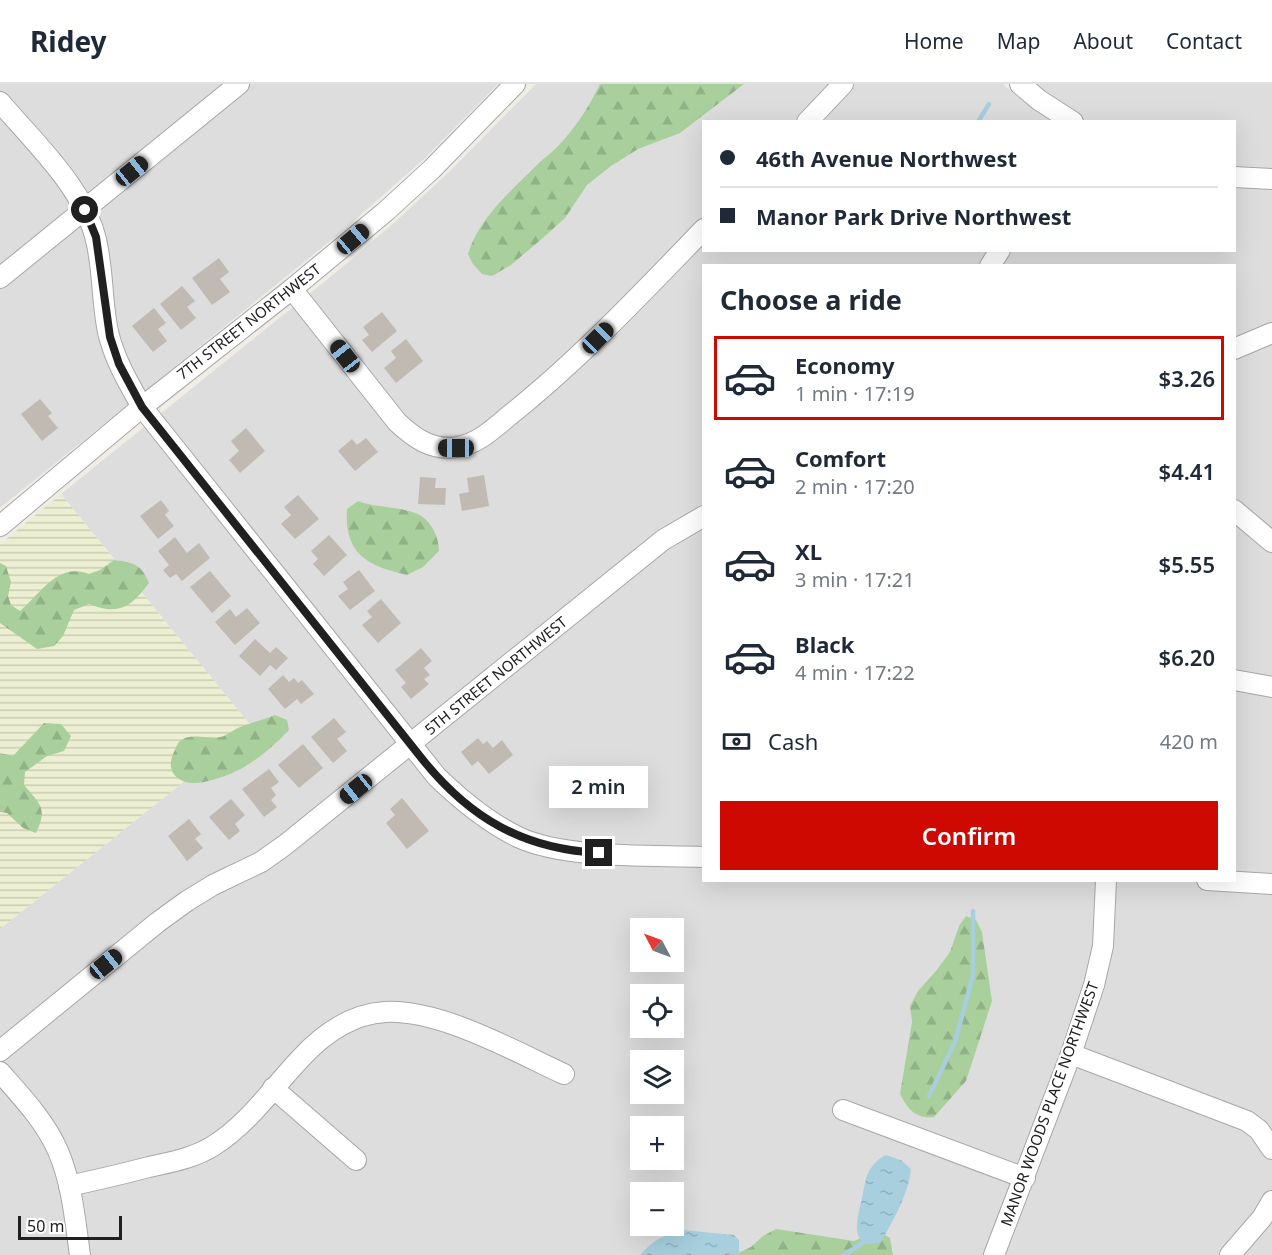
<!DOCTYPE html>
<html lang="en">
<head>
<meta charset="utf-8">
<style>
	body { margin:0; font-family:"Noto Sans",sans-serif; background:#f6f6f7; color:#1f2937; height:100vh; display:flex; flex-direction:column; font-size:22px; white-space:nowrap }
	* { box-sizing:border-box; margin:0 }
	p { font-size:20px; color:#747a83 }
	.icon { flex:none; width:33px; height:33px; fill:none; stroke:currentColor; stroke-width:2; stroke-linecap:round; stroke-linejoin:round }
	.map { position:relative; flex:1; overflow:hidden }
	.side { position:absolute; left:702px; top:180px; width:534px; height:618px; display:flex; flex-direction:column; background:#fff; border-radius:0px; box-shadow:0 6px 24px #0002 }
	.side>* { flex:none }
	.hud { position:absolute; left:702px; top:36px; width:534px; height:132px; border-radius:0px; box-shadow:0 6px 24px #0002; display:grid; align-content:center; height:132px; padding:0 18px; background:#fff }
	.needle { width:39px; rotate:311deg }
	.tools { position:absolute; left:630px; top:834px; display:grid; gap:12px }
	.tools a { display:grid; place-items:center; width:54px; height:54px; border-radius:0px; background:#fff; box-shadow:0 6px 24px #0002; font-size:30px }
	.scale { position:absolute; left:18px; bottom:15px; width:104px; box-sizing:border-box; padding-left:6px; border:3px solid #202020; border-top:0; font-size:16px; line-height:21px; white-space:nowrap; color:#202020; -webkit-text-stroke:4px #fff; paint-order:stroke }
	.end { position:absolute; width:27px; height:27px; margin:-14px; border:8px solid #202020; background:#fff; box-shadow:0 0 0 3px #fff }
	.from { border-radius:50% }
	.bubble { position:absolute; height:42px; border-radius:0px; background:#fff; box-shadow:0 6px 24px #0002; font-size:20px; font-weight:600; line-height:42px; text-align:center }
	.car { position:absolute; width:18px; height:36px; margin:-18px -9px; border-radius:8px; box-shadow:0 0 4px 2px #0007; background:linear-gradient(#222 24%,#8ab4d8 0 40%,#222 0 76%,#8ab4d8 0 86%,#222 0) }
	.hud b { display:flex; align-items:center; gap:21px; height:57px; font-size:22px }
	.hud b+b { border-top:2px solid #e0e1e3 }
	.hud i { width:15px; height:15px; background:#1f2937 }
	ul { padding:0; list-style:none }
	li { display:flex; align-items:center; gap:18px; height:84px; margin:0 12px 9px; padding:0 6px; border:3px solid transparent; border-radius:0px }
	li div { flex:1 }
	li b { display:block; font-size:22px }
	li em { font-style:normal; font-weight:600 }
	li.active { border-color:#ce0901 }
	li>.icon { width:54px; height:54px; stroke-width:1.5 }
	h2 { padding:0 18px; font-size:27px; line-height:72px }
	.pay { display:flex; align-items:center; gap:15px; height:66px; padding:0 18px; font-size:22px }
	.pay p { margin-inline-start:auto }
	.button { display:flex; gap:12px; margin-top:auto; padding:12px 18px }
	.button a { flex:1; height:69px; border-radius:0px; background:#ce0901; color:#fff; font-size:24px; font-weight:600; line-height:69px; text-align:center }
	header { display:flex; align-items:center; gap:36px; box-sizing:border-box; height:84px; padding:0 30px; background:#fff; border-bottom:2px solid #e0e1e3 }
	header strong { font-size:28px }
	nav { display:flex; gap:33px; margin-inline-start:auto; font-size:21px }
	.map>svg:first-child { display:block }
	.residential { fill:#dedddd; fill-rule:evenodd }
	.farmland { fill:url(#farmland-rules) }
	.forest { fill:url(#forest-firs) }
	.water { fill:url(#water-ripples) }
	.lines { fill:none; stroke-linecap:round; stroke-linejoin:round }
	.stream { stroke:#a7cfde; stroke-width:4.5 }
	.building { fill:#c1bab3 }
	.minor-casing { stroke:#a7a7a7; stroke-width:22 }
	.minor { stroke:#fff; stroke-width:20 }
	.route { stroke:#202020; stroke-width:8 }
	.labels { text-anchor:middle; stroke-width:4.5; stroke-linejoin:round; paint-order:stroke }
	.street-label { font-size:15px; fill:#202020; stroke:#fff }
</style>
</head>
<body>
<header>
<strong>Ridey</strong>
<nav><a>Home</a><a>Map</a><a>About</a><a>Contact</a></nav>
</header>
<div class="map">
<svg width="1272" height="1171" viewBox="0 0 1272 1171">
	<defs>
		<pattern id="farmland-rules" width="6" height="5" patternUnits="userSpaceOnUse" patternTransform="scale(1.5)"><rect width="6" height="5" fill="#ecefd2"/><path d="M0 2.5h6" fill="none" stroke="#cacdb4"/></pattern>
		<pattern id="forest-firs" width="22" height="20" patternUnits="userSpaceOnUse" patternTransform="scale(1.5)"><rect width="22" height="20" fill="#a9cf9c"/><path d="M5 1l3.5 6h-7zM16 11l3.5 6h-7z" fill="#91b186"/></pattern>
		<pattern id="water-ripples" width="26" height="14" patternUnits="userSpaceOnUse" patternTransform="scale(1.5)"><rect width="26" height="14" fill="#a7cfde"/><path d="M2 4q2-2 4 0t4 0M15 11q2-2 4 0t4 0" fill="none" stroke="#8fb1be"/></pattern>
	</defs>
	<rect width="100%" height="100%" fill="#f0ede7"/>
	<!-- residential -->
	<g class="residential">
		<path d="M 0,0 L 498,0 L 424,75 L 340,149 L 0,424 Z"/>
		<path d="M 536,0 L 1003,0 L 1019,14 L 1030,0 L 1272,0 L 1272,1171 L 0,1171 L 0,845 L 252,643 L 61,410 L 334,190 L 395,138 L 448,89 ZM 704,38 L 1234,38 L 1234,166 L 704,166 ZM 704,182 L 1234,182 L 1234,796 L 704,796 ZM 640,844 L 674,844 L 674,878 L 640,878 ZM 640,910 L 674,910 L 674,944 L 640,944 ZM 640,976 L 674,976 L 674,1010 L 640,1010 ZM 640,1042 L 674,1042 L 674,1076 L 640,1076 ZM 640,1108 L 674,1108 L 674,1142 L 640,1142 Z"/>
	</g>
	<!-- farmland -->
	<path class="farmland" d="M 61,410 L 252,643 L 0,845 L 0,460 Z"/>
	<!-- forest -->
	<g class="forest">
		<path d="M 600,0 L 744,0 L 680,49 L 638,65 L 611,82 L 587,101 L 565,134 L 544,153 L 511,181 L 492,192 L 482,190 L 473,180 L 468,170 C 479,133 512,106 538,80 C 545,73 553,68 559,61 C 576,43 589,23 600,0 Z"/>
		<path d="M 358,417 C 376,424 397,422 415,429 C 430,434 439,452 439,467 L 423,483 L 407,491 C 367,482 344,470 347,425 Z"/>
		<path d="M 114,476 C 133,478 142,481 149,499 C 131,523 119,532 89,520 L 74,526 L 63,552 L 54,562 L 37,565 L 0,539 L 0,479 L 6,482 L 11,498 L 8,512 L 11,521 L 20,527 C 41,510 57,478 89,490 L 100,486 Z"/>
		<path d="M 275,631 L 287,636 L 289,646 C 264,672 241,690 204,698 C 182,703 162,690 175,666 C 175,665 178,659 179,658 C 191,647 210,657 224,652 C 228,650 232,647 236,645 C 248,639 263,636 275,631 Z"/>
		<path d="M 44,639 L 61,640 L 71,652 L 64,667 L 47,672 L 25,688 L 24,701 C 40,720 48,724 36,749 L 23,744 L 7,729 L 0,728 L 0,669 L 13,672 Z"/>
		<path d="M 966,832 L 976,836 L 982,848 L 992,917 L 966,997 L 934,1033 C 915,1035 908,1025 900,1010 L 912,938 L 910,922 L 918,907 L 936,887 L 950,868 L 959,842 Z"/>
		<path d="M 776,1145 L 854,1157 L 878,1147 L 890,1154 L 893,1171 L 734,1171 L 751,1163 L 763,1152 Z"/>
	</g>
	<!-- water -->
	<g class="water">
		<path d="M 886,1071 L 901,1076 L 911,1085 C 909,1109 893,1137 881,1158 C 847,1169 858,1131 862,1114 C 864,1105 865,1095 869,1087 C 874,1079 878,1075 886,1071 Z"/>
		<path d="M 683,1146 L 734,1151 L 739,1156 L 739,1171 L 640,1171 C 653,1156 664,1151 683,1146 Z"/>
	</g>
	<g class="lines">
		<!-- stream -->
		<g class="stream">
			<path d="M 978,38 L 989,20"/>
			<path d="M 929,1012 L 955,958 L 973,891 L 973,827"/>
			<path d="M 844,1171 L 864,1158"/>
		</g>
	</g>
	<!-- building -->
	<g class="building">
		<path d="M 219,174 L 229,188 L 220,195 L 230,208 L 212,221 L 192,194 Z"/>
		<path d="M 182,202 L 195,217 L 187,223 L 196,234 L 181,246 L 160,220 Z"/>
		<path d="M 154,224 L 166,239 L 158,245 L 167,257 L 153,268 L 132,242 Z"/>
		<path d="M 382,228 L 397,247 L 372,268 L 362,256 L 369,251 L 363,243 Z"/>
		<path d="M 406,255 L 423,277 L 396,299 L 384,284 L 396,274 L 391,267 Z"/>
		<path d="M 40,315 L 52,329 L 48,332 L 58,344 L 42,357 L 21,330 Z"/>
		<path d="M 246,344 L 265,367 L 240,389 L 229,376 L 239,367 L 231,357 Z"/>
		<path d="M 366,354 L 378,368 L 355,387 L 338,367 L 352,355 L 357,361 Z"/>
		<path d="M 484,391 L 489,422 L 462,427 L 459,410 L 469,408 L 467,394 Z"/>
		<path d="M 420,393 L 436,394 L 435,404 L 446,404 L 445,421 L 418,420 Z"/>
		<path d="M 298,411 L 319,435 L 295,455 L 281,440 L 291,431 L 284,423 Z"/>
		<path d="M 161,416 L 169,427 L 165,431 L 174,442 L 158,455 L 140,432 Z"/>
		<path d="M 329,451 L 347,471 L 324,492 L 313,480 L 318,475 L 311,467 Z"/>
		<path d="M 175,453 L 187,469 L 199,459 L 210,474 L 182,497 L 176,490 L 170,494 L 163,486 L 169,481 L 158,467 Z"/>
		<path d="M 359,486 L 375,507 L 350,526 L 338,512 L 348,505 L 343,498 Z"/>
		<path d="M 210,487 L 231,512 L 212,529 L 190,503 Z"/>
		<path d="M 381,515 L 401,539 L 378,559 L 362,541 L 372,533 L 367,527 Z"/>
		<path d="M 247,524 L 260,539 L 235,561 L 215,538 L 230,525 L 236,533 Z"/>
		<path d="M 255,555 L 270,569 L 276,563 L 288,574 L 276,586 L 270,581 L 260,592 L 239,572 Z"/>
		<path d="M 421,564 L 432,577 L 424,584 L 430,591 L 424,595 L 429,600 L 411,615 L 401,603 L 406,599 L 395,586 Z"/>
		<path d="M 283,591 L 289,598 L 294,594 L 298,599 L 302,596 L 314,610 L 301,620 L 297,615 L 285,625 L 268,605 Z"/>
		<path d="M 334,634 L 346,648 L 337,655 L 347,667 L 333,679 L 311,653 Z"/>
		<path d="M 478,654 L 483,660 L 487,657 L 493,664 L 502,656 L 513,671 L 489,690 L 478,677 L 472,682 L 461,668 Z"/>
		<path d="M 303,660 L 323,684 L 299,704 L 278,681 Z"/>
		<path d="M 269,685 L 279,698 L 271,704 L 276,711 L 271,716 L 277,723 L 264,733 L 242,705 Z"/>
		<path d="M 402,714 L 429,747 L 407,765 L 386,739 L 395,731 L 390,725 Z"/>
		<path d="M 231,715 L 245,731 L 235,740 L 240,747 L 229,756 L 209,733 Z"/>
		<path d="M 189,735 L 201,750 L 195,755 L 203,764 L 187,777 L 168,752 Z"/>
	</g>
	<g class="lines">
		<!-- minor casing -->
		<g class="minor-casing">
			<g id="minor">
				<path d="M 1020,0 L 1039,16 L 1073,38"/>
				<path d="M 0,18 C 33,57 81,101 95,152 C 104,184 101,220 109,252 C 116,278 129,300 142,323 L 437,693 C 461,716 487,738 518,753 C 565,775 650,771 704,773"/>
				<path d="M 807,38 L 843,0"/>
				<path d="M 1234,93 L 1272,95"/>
				<path d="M 990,182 L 1000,166"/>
				<path d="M 0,194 L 239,0"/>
				<path d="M 292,205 L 397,338 C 414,354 432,367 457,363 C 480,360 498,340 515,327 C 583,272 643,208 704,145"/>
				<path d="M 1234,265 L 1272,249"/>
				<path d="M 1234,426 L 1272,458"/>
				<path d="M 0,442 L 142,323 L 292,205 L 385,128 L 432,85 L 515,0"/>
				<path d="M 1234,596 L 1272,603"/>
				<path d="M 1207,796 L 1272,800"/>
				<path d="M 0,967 L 158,838 L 187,817 L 213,801 L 261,778 L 285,761 L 663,456 L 704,432"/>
				<path d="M 1071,970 L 1247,1037 L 1259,1046 L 1272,1065"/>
				<path d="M 0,988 C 21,1012 45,1037 58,1067 C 72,1099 75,1136 80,1171"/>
				<path d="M 273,1004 L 356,1076"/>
				<path d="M 843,1026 L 1025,1094"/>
				<path d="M 69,1102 C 96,1096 123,1090 149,1083 C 171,1078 194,1074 213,1062 C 248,1040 272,1005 300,975 C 322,951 351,930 385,928 C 440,925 514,967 564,990"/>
				<path d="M 994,1171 L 1071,970 L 1094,901 L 1103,862 L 1106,796"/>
				<path d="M 1230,1171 L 1262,1134 L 1272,1117"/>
			</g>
		</g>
		<!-- minor -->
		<use href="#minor" class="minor"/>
	</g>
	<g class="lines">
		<!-- route -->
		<path class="route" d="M 85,126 L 96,153 L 110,253 L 119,280 L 142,323 L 423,676 C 470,734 523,765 599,769"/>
	</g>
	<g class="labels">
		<!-- street labels -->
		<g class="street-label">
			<text transform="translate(249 238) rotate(-38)" y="5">7TH STREET NORTHWEST</text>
			<text transform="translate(496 592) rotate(-39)" y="5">5TH STREET NORTHWEST</text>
			<text transform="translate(1050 1020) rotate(-70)" y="5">MANOR WOODS PLACE NORTHWEST</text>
		</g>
	</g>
</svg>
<div class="tools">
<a><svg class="needle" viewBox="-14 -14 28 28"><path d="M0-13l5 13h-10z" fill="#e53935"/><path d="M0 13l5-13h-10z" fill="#747a83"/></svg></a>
<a><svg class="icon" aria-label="locate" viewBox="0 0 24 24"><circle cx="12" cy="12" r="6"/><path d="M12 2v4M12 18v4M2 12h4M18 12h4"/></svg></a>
<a><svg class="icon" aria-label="layers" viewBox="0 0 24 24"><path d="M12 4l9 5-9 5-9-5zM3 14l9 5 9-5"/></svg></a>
<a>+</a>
<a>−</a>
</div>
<div class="scale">50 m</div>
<i class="end from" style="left:85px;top:126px"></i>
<i class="end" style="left:599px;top:769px"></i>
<div class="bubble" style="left:549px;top:682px;width:99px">2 min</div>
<i class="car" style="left:132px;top:87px;rotate:51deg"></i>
<i class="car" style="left:353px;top:155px;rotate:50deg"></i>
<i class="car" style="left:598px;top:254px;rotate:45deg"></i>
<i class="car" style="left:345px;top:272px;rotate:322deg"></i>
<i class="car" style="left:456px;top:364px;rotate:270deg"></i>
<i class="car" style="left:356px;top:705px;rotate:231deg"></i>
<i class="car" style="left:106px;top:880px;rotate:51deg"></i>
<div class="hud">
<b><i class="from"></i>46th Avenue Northwest</b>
<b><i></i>Manor Park Drive Northwest</b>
</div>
<section class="side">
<h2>Choose a ride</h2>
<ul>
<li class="active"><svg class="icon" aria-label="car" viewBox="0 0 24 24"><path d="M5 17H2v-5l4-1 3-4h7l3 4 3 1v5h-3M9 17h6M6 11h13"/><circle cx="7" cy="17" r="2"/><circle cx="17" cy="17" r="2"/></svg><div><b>Economy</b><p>1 min · 17:19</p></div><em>$3.26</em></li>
<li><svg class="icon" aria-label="car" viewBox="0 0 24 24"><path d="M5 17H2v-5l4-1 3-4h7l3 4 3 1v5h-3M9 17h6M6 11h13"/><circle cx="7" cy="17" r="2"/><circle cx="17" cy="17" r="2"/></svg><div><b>Comfort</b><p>2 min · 17:20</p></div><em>$4.41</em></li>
<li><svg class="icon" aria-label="car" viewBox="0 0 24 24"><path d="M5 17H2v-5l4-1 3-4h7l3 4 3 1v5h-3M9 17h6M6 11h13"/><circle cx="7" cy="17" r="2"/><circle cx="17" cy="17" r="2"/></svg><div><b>XL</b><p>3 min · 17:21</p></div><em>$5.55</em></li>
<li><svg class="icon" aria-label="car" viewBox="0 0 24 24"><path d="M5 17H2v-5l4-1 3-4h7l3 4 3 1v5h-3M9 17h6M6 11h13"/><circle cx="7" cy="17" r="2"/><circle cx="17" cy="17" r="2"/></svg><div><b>Black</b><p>4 min · 17:22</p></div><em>$6.20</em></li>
</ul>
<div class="pay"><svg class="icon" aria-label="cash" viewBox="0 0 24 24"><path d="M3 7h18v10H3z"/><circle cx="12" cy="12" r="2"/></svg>Cash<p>420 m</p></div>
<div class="button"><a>Confirm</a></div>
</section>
</div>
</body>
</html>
